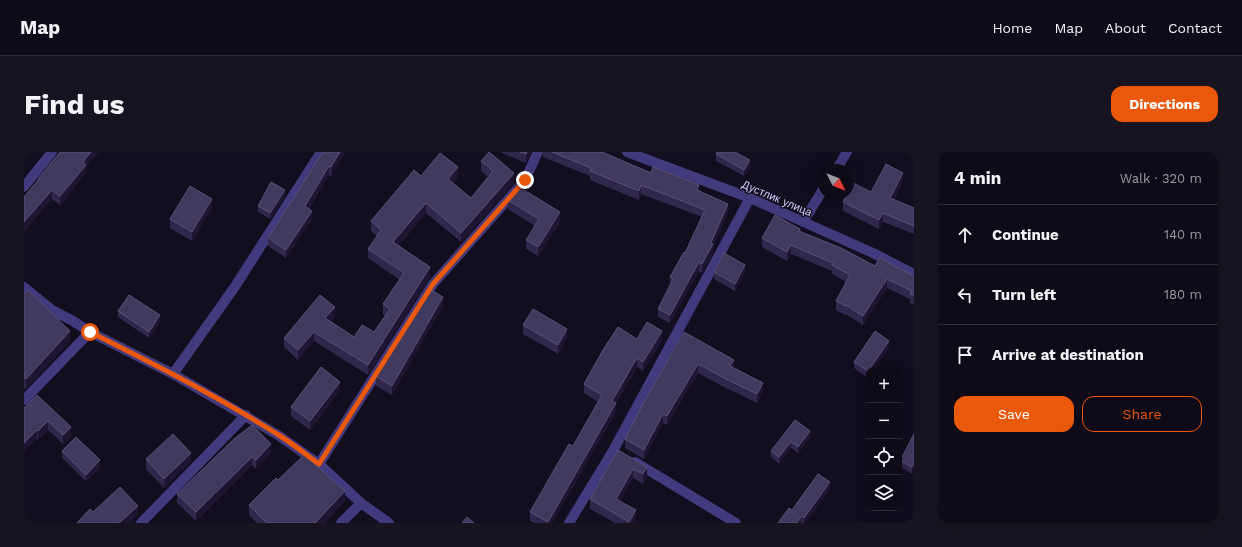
<!DOCTYPE html>
<meta charset="utf-8">
<style>
:root{--surface:#0e0a17;--page:#171320;--text:#f1f3f6;--muted:#9b9aa1;--line:#2e2b36;--accent:#ea580c}
body{margin:0;font-family:"Work Sans",sans-serif;background:var(--page);color:var(--text)}
.controls{position:absolute;right:12px;bottom:12px;display:grid;overflow:hidden;border-radius:8px;box-shadow:0 4px 16px #0002}
.controls button{width:36px;height:36px;display:grid;place-items:center;padding:0;border:0;border-bottom:1px solid var(--line);background:var(--surface);color:var(--text);font:20px sans-serif}
.compass{position:absolute;left:794px;top:12px;width:36px;height:36px;border-radius:50%;background:var(--surface);box-shadow:0 4px 16px #0002;rotate:132deg}
.stop{position:absolute;width:12px;height:12px;margin:-9px;border:3px solid #ea580c;border-radius:50%;background:#fff}
.stop.end{background:#ea580c;border-color:#fff;box-shadow:0 1px 4px #0008}
.list{margin:0;padding:0;list-style:none}
h2{display:flex;justify-content:space-between;align-items:center;height:52px;margin:0;padding:0 16px;font-size:17px}
h2 small{font-size:13px;font-weight:400;color:var(--muted)}
.list li{display:grid;grid-template-columns:26px 1fr auto;gap:12px;align-items:center;box-sizing:border-box;height:60px;padding:0 16px;border-top:1px solid var(--line)}
.list b{display:block;font-size:15px;white-space:nowrap}
.list em{font-size:13px;font-style:normal;color:var(--muted)}
.actions{display:flex;gap:8px;padding:12px 16px}
.actions a{flex:1;padding:9px 0;border:1px solid var(--accent);border-radius:12px;text-align:center;font-size:14px;color:var(--accent)}
.actions .main{background:var(--accent);color:#fff}
.icon{flex:none;width:22px;height:22px;fill:none;stroke:currentColor;stroke-width:2;stroke-linecap:round;stroke-linejoin:round}
.map{position:relative;flex:none;width:890px;height:371px;overflow:hidden;border-radius:12px}
header{display:flex;align-items:center;gap:24px;box-sizing:border-box;height:56px;padding:0 20px;background:var(--surface);border-bottom:1px solid var(--line)}
header strong{font-size:19px}
nav{display:flex;gap:22px;margin-inline-start:auto;font-size:14px}
.intro{display:flex;align-items:center;justify-content:space-between;box-sizing:border-box;height:96px;padding:0 24px}
h1{margin:0;font-size:28px}
.button{padding:10px 18px;border-radius:12px;background:var(--accent);color:#fff;font-size:14px;font-weight:700}
main{display:flex;gap:24px;padding:0 24px}
aside{flex:1;background:var(--surface);border-radius:12px;box-shadow:0 4px 16px #0002}
.map>svg:first-child{display:block}
.lines{fill:none;stroke-linecap:round;stroke-linejoin:round}
.minor{stroke:#413a7c;stroke-width:10}
.wall{fill:#30274c}
.shaded-wall{fill:#1d1532}
.building{fill:#42395f;stroke:#595078}
.route{stroke:#ea580c;stroke-width:5}
.labels{text-anchor:middle;stroke-width:3;stroke-linejoin:round;paint-order:stroke}
.street-label{font-size:11px;fill:#d6cefd;stroke:#120d1f}
</style>
<header>
<strong>Map</strong>
<nav><a>Home</a><a>Map</a><a>About</a><a>Contact</a></nav>
</header>
<div class="intro"><h1>Find us</h1><a class="button">Directions</a></div>
<main>
<div class="map">
<svg width="890" height="371" viewBox="0 0 890 371">
<rect width="100%" height="100%" fill="#120d1f"/>
<g class="lines">
<!-- minor -->
<path class="minor" d="M603 0 726 46 849 101 890 122
M812 18 823 0
M0 35 28 0
M779 70 800 36
M0 135 28 158 49 169 66 180 149 222 254 283 295 312 337 351 365 371
M149 222 210 136 297 0
M0 248 66 180
M611 310 712 371
M295 312 409 132 501 28 514 0
M117 371 222 263
M317 371 337 351
M545 371 590 297 726 46"/>
</g>
<!-- wall -->
<path class="wall" d="M299 0H321L307 24 305 23 285 57 288 67 262 106 244 94V86Z
M476 0H507L502 11Z
M519 0H573L675 38 704 60 689 95V101L678 121 675 119 646 171 634 165V157L646 133V125L661 101 678 65 617 42 615 48 566 28V24L519 5Z
M692 2 726 15 720 24 692 9Z
M457 9 490 31 437 90 402 61 375 93 406 125 344 223 290 189 274 208 260 195V186L311 165 307 170 330 185 350 180 361 164 359 162V152L376 128 344 106V97L353 84 347 79V69L397 24 434 25 429 31 447 46 464 25 457 19Z
M62 15V21L36 53 28 47 0 79V45L14 29V27Z
M879 29 870 48 890 56V82L859 70 855 77 819 59V50Z
M261 44 246 67 234 60V54Z
M484 48 536 70 514 104 502 97V88L511 74 484 57Z
M188 56 168 89 146 76V67Z
M776 79 851 114 868 113 890 124V153L886 151V147L863 136 839 173 822 162 821 163 812 158V149L822 130 808 122V119L767 102 763 109 738 95V86Z
M690 120H721L711 139 690 127Z
M0 142 46 189 2 237 0 236Z
M419 154 368 243 352 234V224Z
M94 159 136 170 125 186 94 165Z
M499 173 543 186 534 202 499 182Z
M660 180 710 216 739 240 733 251 700 235 674 221 643 273 639 271 620 307 601 296V287Z
M613 187 638 189 619 219 613 215 592 252V260L528 371H510L506 369V360L549 294 574 250 560 241V232Z
M865 195 849 218H845V225L844 226 830 216V210Z
M316 239 286 278 267 264V255Z
M13 243 47 284 39 292 24 278 14 288 13 286 0 300Z
M771 268 786 286 774 301 767 296 755 312 747 305V299Z
M890 282V318L888 322 876 315V309Z
M210 287 247 301 232 317 228 313 172 369 153 351V342Z
M594 298 623 324 619 332 609 326 596 349 612 368 610 371H591L566 357V347Z
M38 299 76 315 62 329 38 306Z
M122 307 167 310 140 336 122 317Z
M254 328 321 349 300 371H233L225 363V353Z
M806 337 781 371H754L768 358Z"/>
<!-- shaded-wall -->
<path class="shaded-wall" d="M67 0H75L62 15V21L36 53V44L59 10Z
M316 0H321L307 24V15Z
M503 0H507L502 11V2Z
M726 8V15L720 24V18Z
M305 14V23L281 63V54Z
M434 15V25L424 37V27Z
M490 21V31L437 90V81Z
M879 21V29L866 55V46Z
M617 33V42L615 48V39Z
M28 38V47L0 79V70Z
M261 38V44L246 67V61Z
M188 47V56L168 89V80Z
M402 51V61L369 100V90Z
M704 52V60L689 95V101L678 121V112L687 91Z
M288 59V67L262 106V98Z
M536 60V70L514 104V95Z
M859 61V70L855 77V68Z
M767 93V102L763 109V100Z
M675 110V119L646 171V163Z
M721 113V120L711 139V132Z
M406 115V125L344 223V213Z
M863 127V136L839 173V164Z
M419 145V154L368 243V234Z
M311 155V165L301 176V166Z
M136 163V170L125 186V180Z
M543 177V186L534 202V193Z
M46 179V189L2 237V227Z
M638 179V189L619 219V210Z
M290 180V189L274 208V198Z
M865 189V195L849 218H845Z
M613 206V215L592 252V260L528 371H524V370L588 249Z
M710 208V217L706 214Z
M674 212V221L643 273V264Z
M316 230V239L286 278V269Z
M739 231V240L733 251V242Z
M639 262V271L620 307V298Z
M24 269V278L14 288V279Z
M47 275V284L39 292V283Z
M13 278V286L0 300V291Z
M786 279V286L774 301V295Z
M767 290V296L755 312V305Z
M247 292V301L232 317V308Z
M167 301V310L140 336V327Z
M228 305V313L172 369V360Z
M76 308V315L62 329V323Z
M890 312V318L888 322V315Z
M623 315V324L619 332V322Z
M609 317V326L592 356V347Z
M806 330V337L781 371H780V366Z
M321 339V349L300 371H292V370Z
M114 354V363L105 371H95Z
M612 358V368L610 371H605V370Z
M778 364 777 371H773Z"/>
<!-- building -->
<path class="building" d="M36 0H67L59 10 62 13 36 44 28 38 0 70V45L15 27H14Z
M299 0H316L307 15 305 14 281 54 288 59 262 98 244 86Z
M465 0 490 21 437 81 402 51 369 90 406 115 344 213 290 180 274 198 260 186 296 143 311 155 301 166 330 185 338 173 350 180 366 157 359 152 380 121 344 97 357 78 347 69 390 18 397 24 416 1 434 15 424 27 447 46 469 19 457 9Z
M496 0H503L502 2Z
M528 0H578L627 21 629 15 675 33 673 38 704 52 687 91 689 92 678 112 675 110 646 163 634 157 649 127 646 125 660 100 661 101 681 58 617 33 615 39 566 19 567 16Z
M693 0H711L726 8 720 18 692 2Z
M862 12 879 21 866 46 890 56V74L859 61 855 68 819 50 823 42H824V40L829 31 847 40Z
M247 30 261 38 246 61 234 54Z
M166 34 188 47 168 80 146 67Z
M495 35 536 60 514 95 502 88 515 67 484 48Z
M751 63 776 77 775 79 817 96 851 114 856 105 868 113 890 124V144L886 142 888 139 863 127 839 164 822 153 821 154 812 149 826 123 808 113 809 111 767 93 763 100 738 86Z
M700 101 721 113 711 132 690 120Z
M4 138 46 179 2 227 0 225V142Z
M407 138 419 145 368 234 352 224Z
M105 143 136 163 125 180 94 159Z
M509 157 543 177 534 193 499 173Z
M623 170 638 179 619 210 613 206 588 249 592 251 524 370 506 360 545 292 549 294 578 243 560 232 579 198 594 175 613 187Z
M851 179 865 189 844 219 830 210Z
M660 180 710 208 706 214 739 231 733 242 700 226 674 212 643 264 639 262 620 298 601 287 620 250Z
M297 215 316 230 286 269 267 255Z
M13 243 47 275 39 283 24 269 14 279 13 278 0 291V256Z
M771 268 786 279 774 295 767 290 755 305 747 299Z
M228 273 247 292 232 308 228 305 172 360 153 342 210 287Z
M149 282 167 301 140 327 122 307Z
M890 282V312L888 315 876 309Z
M52 285 76 308 62 323 38 299Z
M594 298 623 315 619 322 609 317 592 347 612 358 605 370 566 347Z
M280 303 321 339 292 370V371H243L225 353 252 326 254 328Z
M794 322 806 330 780 366 778 364 773 371H754L765 356 768 358Z
M96 335 114 354 95 371H53L66 357 69 360Z
M443 365 450 371H438Z"/>
<g class="lines">
<!-- route -->
<path class="route" d="M66 180C130 212 193 244 253 282 268 291 281 302 295 312L409 132 501 28"/>
</g>
<g class="labels">
<!-- street labels -->
<g class="street-label">
<text transform="translate(753 46) rotate(23)" y="4">Дустлик улица</text>
</g>
</g>
</svg>
<div class="controls">
<button>+</button>
<button>−</button>
<button><svg class="icon" aria-label="locate" viewBox="0 0 24 24"><circle cx="12" cy="12" r="6"/><path d="M12 2v4M12 18v4M2 12h4M18 12h4"/></svg></button>
<button><svg class="icon" aria-label="layers" viewBox="0 0 24 24"><path d="M12 4l9 5-9 5-9-5zM3 14l9 5 9-5"/></svg></button>
</div>
<svg class="compass" viewBox="-18 -18 36 36"><path d="M0-13l5 13h-10z" fill="#e53935"/><path d="M0 13l5-13h-10z" fill="#9b9aa1"/></svg>
<div class="stop" style="left:66px;top:180px"></div>
<div class="stop end" style="left:501px;top:28px"></div>
</div>
<aside>
<h2>4 min<small>Walk · 320 m</small></h2>
<ul class="list">
<li><svg class="icon" aria-label="ahead" viewBox="0 0 24 24"><path d="M12 20V5M6 11l6-6 6 6"/></svg><div><b>Continue</b></div><em>140 m</em></li>
<li><svg class="icon" aria-label="left" viewBox="0 0 24 24"><path d="M17 20v-9H6M10 6l-5 5 5 5"/></svg><div><b>Turn left</b></div><em>180 m</em></li>
<li><svg class="icon" aria-label="arrive" viewBox="0 0 24 24"><path d="M6 21V4h12l-3 4 3 4H6"/></svg><div><b>Arrive at destination</b></div></li>
</ul>
<div class="actions"><a class="main">Save</a><a>Share</a></div>
</aside>
</main>
